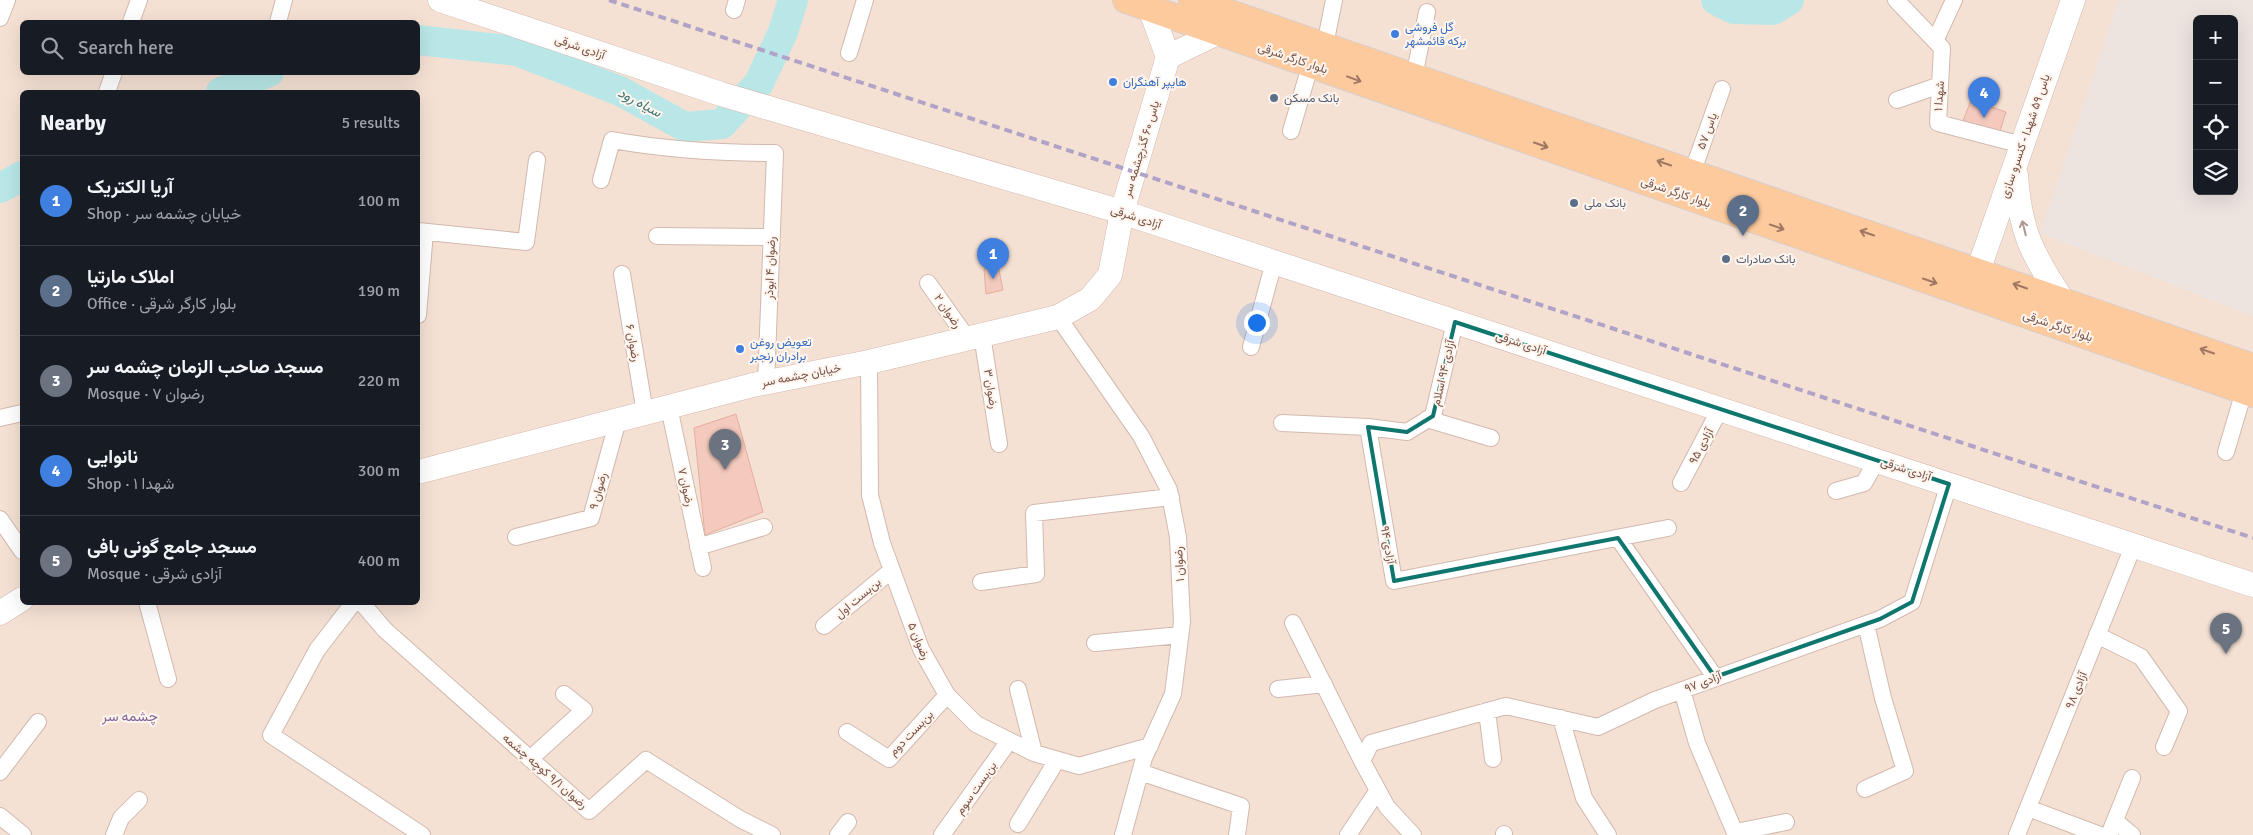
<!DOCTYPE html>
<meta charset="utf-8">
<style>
:root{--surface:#171b24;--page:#242831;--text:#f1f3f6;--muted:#9ea1a6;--line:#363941;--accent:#7c3aed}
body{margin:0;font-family:Signika,Vazirmatn,sans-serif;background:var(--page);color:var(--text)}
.controls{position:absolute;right:15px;top:15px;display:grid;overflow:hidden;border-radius:8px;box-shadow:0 5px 20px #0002}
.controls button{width:45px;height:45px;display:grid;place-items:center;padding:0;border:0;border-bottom:1px solid var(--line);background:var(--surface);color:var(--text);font:25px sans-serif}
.you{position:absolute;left:1256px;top:322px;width:18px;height:18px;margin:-12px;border:4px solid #fff;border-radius:50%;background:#1a73e8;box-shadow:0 0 0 8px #1a73e833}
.badge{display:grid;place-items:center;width:32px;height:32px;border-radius:50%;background:var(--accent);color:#fff;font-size:16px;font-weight:700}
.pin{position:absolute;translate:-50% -41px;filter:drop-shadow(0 1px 2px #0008)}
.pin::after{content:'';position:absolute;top:26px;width:18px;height:15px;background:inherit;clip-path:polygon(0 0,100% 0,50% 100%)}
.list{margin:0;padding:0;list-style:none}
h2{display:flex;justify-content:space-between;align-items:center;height:65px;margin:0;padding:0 20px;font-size:21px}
h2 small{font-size:16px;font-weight:400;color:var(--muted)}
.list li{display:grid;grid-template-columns:32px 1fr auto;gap:15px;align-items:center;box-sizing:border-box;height:90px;padding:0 20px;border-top:1px solid var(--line)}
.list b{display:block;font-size:19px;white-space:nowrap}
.list p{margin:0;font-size:16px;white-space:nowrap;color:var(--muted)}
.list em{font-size:16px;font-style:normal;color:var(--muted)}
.icon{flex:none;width:28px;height:28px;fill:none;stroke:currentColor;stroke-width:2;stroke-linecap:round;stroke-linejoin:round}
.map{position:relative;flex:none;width:2253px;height:835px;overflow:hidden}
.search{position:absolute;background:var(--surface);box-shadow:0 5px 20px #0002;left:20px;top:20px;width:400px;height:55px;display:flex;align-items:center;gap:12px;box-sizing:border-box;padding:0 18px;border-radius:8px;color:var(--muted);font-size:19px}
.panel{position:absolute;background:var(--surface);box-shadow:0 5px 20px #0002;left:20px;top:90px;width:400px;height:515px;border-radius:8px}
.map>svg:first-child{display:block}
.residential{fill:#f5e1d4;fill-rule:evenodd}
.industrial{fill:#ede4e0;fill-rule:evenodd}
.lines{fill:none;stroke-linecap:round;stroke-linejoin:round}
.river{stroke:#b9e7e7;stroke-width:30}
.building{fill:#f3cabd;stroke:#e6ad9d}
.street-casing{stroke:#d1b9ae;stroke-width:18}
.secondary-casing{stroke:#d4b7ac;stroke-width:25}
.primary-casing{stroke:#d9cfcc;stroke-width:28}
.street{stroke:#fff;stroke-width:16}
.secondary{stroke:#fff;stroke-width:24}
.primary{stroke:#fdca9d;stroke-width:26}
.rail{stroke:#b1a3c7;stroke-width:4;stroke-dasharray:8 5;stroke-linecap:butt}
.oneway{stroke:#9f7763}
.oneway2{stroke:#ad9892}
.marked{fill:none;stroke:#0f766e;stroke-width:4;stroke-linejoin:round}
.shop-dot{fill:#3f7fe0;stroke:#fff5ed;stroke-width:2}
.service-dot{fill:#5c6f8a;stroke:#fff5ed;stroke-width:2}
.labels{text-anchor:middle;stroke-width:4;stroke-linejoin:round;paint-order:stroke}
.shop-label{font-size:12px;fill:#366cbe;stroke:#fff5ed;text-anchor:start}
.street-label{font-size:12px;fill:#77534a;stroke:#fff5ed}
.service-label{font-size:12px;fill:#4e5e75;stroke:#fff5ed;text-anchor:start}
.water-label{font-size:14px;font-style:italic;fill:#3a7476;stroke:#fff5ed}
.neighbourhood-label{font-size:14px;fill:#80659b;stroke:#fff5ed}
</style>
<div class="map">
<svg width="2253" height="835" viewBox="0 0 2253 835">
<rect width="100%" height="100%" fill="#fdf0e6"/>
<!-- residential -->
<path class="residential" d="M0 0H2253V835H0ZM2197 19H2234V191H2197ZM22 22H418V72H22ZM22 92H418V602H22Z"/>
<!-- industrial -->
<path class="industrial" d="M2119 0H2253V316L2040 233ZM2197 19H2234V191H2197Z"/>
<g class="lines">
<!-- river -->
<path class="river" d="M1716 0 1734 9 1773 10 1789 0
M418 40 517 51 620 91 685 127 722 124 759 83 783 32 793 0
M221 92 269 72
M0 188 22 176"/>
</g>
<!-- building -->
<path class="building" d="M1971 100 2006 112 1999 134 1962 124Z
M998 265 1003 290 986 294 984 269Z
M736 414 763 512 705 535 694 428Z"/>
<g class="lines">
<!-- street casing -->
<g class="street-casing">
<path id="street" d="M1896 0 1942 48 1938 123 2022 145
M734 10 737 0
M0 18 7 0
M131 22 139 0
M278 22 284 0
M1935 41 1954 0
M1325 45 1334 0
M849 53 865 0
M1414 77 1427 12
M107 92 114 72
M1897 100 1940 85
M1291 131 1311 63
M1692 173 1722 89
M601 180 612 140C667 150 718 153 775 153L766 383
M418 231 526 242 537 160
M657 236 772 237
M622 274 645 413
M928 283 967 338
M418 315 425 232
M1058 317 1141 436 1169 490 1178 537 1182 622 1173 694 1144 758 1123 835
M982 335 999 444
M1251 347 1274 262
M869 362 870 495 882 543 921 649 947 695 976 724 1034 753 1079 766 1150 746
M669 407 703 568
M0 418 22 413
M1427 419 1491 438
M1282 423 1368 427 1407 432 1433 416 1455 322
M1368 427 1394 581 1668 528
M2226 452 2244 391
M1681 483 1720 409
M1836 491 1864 483 1877 460
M0 519 22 551
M516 537 591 518 618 420
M1618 538 1715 677
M698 547 764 527
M981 582 1036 574 1034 513 1171 497
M147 602 168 679
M354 602 317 650 271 735 422 835
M361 602 385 630 589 811 646 760 740 819 772 835
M1293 623 1362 761
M824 626 892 570
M2097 635 2141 657 2179 711 2164 747
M1095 643 1180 635
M1018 689 1034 753
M1278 689 1324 684
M1682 690 1697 743 1736 835
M1487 711 1493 759
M1561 718 1584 798 1608 835
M847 732 889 759 947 695
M530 759 584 710 564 694
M0 772 38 722
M1140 772 1241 806 1237 835
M1865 789 1905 771 1883 698 1866 624
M2028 808 2100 835
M0 816 23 835
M2115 821 2132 835
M1018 824 1057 760
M1736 832 1786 822
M1504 834V835
M114 835 121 818 139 800
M838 835 848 822
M942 835 1009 741
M1348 835 1378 790
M1413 835 1387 807 1362 761 1371 743 1506 706 1598 727 1655 700 1880 619 1912 602 1949 484
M2017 835 2134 544
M2109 835 2132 778"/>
</g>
<!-- secondary casing -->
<g class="secondary-casing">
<path id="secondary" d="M440 0 721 94 1122 212 2253 585
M1168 57 1219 32
M2016 175C2020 232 2032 254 2063 301
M1978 271 2073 0
M418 472 753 385 869 362 1058 317 1090 299 1110 275 1122 212 1168 57 1150 8
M0 613 22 599"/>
</g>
<!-- primary casing -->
<g class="primary-casing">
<path id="primary" d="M1126 0 2253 394
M1192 0 2253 367"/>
</g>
<!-- street -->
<use href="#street" class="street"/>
<!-- secondary -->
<use href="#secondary" class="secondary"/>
<!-- primary -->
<use href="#primary" class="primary"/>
<!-- rail -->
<path class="rail" d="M609 0 2253 538"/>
</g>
<!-- one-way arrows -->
<defs><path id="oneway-shaft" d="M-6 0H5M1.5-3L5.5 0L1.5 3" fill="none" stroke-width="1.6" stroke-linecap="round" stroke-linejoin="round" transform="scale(1.25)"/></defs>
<g class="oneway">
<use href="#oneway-shaft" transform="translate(1354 79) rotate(20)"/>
<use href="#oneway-shaft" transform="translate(1541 145) rotate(19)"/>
<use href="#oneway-shaft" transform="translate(1664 163) rotate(-161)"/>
<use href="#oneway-shaft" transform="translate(1777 227) rotate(19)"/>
<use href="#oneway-shaft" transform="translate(1867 233) rotate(-161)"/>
<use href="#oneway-shaft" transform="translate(1930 281) rotate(19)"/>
<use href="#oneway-shaft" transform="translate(2020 286) rotate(-161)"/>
<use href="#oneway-shaft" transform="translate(2207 351) rotate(-161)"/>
</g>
<use class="oneway2" href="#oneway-shaft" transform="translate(2024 228) rotate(-104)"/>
<!-- marked area -->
<path class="marked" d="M1455 322 1949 484 1912 602 1880 619 1715 677 1618 538 1394 581 1368 427 1407 432 1433 416Z"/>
<!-- markers -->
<g class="shop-dot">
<circle cx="1395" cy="34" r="5"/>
<circle cx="1113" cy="82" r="5"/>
<circle cx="740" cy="349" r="5"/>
</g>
<g class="service-dot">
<circle cx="1274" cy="98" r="5"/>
<circle cx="1574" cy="203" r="5"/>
<circle cx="1726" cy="259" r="5"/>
</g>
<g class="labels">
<!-- shop labels -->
<g class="shop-label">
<text x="1405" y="31">گل فروشی<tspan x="1405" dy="14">برکه قائمشهر</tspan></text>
<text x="1123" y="86">هایپر آهنگران</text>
<text x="750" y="346">تعویض روغن<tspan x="750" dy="14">برادران رنجبر</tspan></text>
</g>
<!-- street labels -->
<g class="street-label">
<text transform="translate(580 47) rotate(19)" y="4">آزادی شرقی</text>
<text transform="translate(1293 58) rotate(19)" y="4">بلوار کارگر شرقی</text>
<text transform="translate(1939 96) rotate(-86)" y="4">شهدا ۱</text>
<text transform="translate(1707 131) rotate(-70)" y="4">یاس ۵۷</text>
<text transform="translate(2025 136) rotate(-71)" y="4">یاس ۵۹ شهدا - کنسرو سازی</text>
<text transform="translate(1141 149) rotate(-73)" y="4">یاس ۶۰ گذرچشمه سر</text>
<text transform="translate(1676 192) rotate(19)" y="4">بلوار کارگر شرقی</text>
<text transform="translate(1136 217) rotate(18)" y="4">آزادی شرقی</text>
<text transform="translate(770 268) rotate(-88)" y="4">رضوان ۴ ابوذر</text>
<text transform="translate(948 311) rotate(55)" y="4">رضوان ۲</text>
<text transform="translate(2058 326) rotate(19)" y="4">بلوار کارگر شرقی</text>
<text transform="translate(633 343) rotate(80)" y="4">رضوان ۶</text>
<text transform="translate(1521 343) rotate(18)" y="4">آزادی شرقی</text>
<text transform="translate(1443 373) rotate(-77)" y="4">آزادی ۹۴ اسلام</text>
<text transform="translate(801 375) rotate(-11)" y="4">خیابان چشمه سر</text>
<text transform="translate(991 389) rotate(81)" y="4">رضوان ۳</text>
<text transform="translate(1701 446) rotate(-62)" y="4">آزادی ۹۵</text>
<text transform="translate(1906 469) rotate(18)" y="4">آزادی شرقی</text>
<text transform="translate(686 487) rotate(78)" y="4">رضوان ۷</text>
<text transform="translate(598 491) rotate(-75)" y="4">رضوان ۹</text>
<text transform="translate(1388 545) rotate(80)" y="4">آزادی ۹۴</text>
<text transform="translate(1179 564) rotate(-93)" y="4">رضوان ۱</text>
<text transform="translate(858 598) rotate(-40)" y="4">بن‌بست اول</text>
<text transform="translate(919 641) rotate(67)" y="4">رضوان ۵</text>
<text transform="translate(1703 682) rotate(-21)" y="4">آزادی ۹۷</text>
<text transform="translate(2076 690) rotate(-68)" y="4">آزادی ۹۸</text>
<text transform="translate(911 733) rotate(-46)" y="4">بن‌بست دوم</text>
<text transform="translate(545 771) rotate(41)" y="4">رضوان ۹/۱ کوچه چشمه</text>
<text transform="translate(976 788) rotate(-55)" y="4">بن‌بست سوم</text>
</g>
<!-- service labels -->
<g class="service-label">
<text x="1284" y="102">بانک مسکن</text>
<text x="1584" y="207">بانک ملی</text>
<text x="1736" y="263">بانک صادرات</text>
</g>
<!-- water labels -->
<g class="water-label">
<text transform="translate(640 102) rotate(28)" y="5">سیاه رود</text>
</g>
<!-- neighbourhood labels -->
<g class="neighbourhood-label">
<text x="130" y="721">چشمه سر</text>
</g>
</g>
</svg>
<div class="controls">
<button>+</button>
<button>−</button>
<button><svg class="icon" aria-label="locate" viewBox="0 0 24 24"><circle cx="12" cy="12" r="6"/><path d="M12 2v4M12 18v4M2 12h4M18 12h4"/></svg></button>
<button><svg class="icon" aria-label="layers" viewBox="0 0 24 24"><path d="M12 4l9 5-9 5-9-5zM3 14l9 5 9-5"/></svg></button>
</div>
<div class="you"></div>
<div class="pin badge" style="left:993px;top:279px;background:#3f7fe0">1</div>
<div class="pin badge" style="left:1743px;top:236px;background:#5c6f8a">2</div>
<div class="pin badge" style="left:725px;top:470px;background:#6b7280">3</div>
<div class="pin badge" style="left:1984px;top:118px;background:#3f7fe0">4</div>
<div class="pin badge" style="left:2226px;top:654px;background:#6b7280">5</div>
<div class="search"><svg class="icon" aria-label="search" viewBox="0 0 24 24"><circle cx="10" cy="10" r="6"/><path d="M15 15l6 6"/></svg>Search here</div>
<section class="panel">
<h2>Nearby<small>5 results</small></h2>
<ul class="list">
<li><span class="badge" style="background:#3f7fe0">1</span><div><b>آریا الکتریک</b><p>Shop · خیابان چشمه سر</p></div><em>100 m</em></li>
<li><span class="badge" style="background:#5c6f8a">2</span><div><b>املاک مارتیا</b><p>Office · بلوار کارگر شرقی</p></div><em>190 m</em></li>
<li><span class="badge" style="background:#6b7280">3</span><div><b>مسجد صاحب الزمان چشمه سر</b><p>Mosque · رضوان ۷</p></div><em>220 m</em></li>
<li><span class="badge" style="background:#3f7fe0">4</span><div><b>نانوایی</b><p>Shop · شهدا ۱</p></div><em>300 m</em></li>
<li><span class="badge" style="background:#6b7280">5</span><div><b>مسجد جامع گونی بافی</b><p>Mosque · آزادی شرقی</p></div><em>400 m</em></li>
</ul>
</section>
</div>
